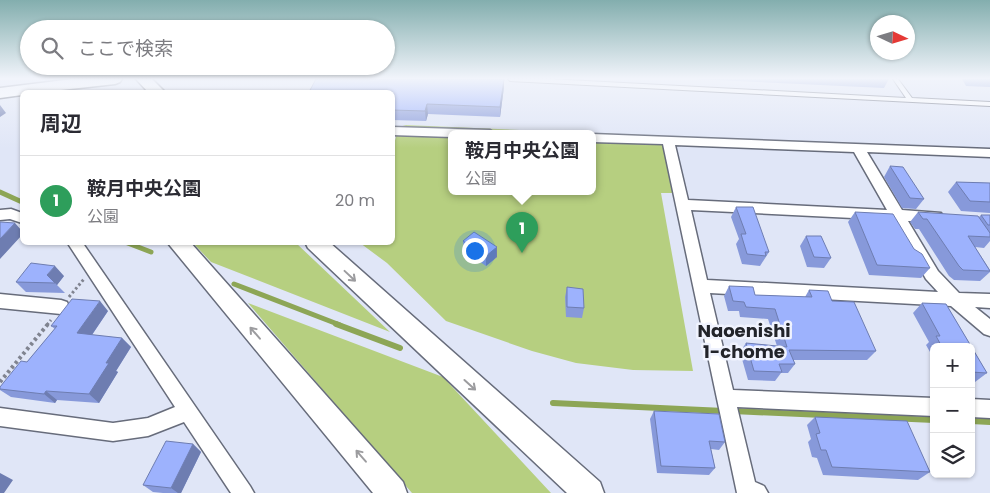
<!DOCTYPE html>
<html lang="ja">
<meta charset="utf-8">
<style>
:root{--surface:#fff;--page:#f7f7f7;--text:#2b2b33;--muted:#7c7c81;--line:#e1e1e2;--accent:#576c1b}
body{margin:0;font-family:Poppins,"Noto Sans JP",sans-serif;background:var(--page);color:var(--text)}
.controls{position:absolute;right:15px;bottom:15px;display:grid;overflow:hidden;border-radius:8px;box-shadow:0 1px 4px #0004}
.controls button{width:45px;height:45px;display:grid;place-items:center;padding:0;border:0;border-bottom:1px solid var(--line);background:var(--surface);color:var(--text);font:25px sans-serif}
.compass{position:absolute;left:870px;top:15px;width:45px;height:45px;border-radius:50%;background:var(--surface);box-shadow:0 1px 4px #0004;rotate:94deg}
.you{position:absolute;left:474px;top:250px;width:18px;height:18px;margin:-12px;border:4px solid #fff;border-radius:50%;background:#1a73e8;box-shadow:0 0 0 8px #1a73e833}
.badge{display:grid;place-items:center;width:32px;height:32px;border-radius:50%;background:var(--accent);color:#fff;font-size:16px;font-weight:700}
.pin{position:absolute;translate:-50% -41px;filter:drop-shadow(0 1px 2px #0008)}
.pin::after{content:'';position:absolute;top:26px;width:18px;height:15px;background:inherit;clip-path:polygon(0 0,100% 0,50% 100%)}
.popup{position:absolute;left:448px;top:130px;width:148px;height:65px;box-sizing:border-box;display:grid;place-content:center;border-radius:8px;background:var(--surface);filter:drop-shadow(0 1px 4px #0005);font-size:16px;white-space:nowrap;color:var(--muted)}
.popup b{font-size:19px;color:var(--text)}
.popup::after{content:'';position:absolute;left:50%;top:100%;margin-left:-10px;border:10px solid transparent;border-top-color:var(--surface)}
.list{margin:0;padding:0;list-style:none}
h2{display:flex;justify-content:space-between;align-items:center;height:65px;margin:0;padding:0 20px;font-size:21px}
h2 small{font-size:16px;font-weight:400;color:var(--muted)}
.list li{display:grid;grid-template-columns:32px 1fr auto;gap:15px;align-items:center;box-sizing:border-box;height:90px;padding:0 20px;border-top:1px solid var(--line)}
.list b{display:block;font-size:19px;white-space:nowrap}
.list p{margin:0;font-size:16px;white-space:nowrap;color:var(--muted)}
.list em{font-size:16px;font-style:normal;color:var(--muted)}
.icon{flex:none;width:28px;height:28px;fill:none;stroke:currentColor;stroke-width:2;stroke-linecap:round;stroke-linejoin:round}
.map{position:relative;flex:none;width:990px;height:493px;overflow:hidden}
.search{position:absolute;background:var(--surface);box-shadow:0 1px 4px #0004;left:20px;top:20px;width:375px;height:55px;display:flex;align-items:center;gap:12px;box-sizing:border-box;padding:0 18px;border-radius:28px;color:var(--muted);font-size:19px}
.panel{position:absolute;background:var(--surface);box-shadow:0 1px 4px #0004;left:20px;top:90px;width:375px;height:155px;border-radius:8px}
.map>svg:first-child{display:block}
.green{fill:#b6cf80;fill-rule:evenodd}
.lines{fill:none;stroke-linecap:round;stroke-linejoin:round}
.stream-far1{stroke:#8da656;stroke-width:5}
.stream{stroke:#8da656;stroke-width:6}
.lane-casing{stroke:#676c7b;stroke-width:2}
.street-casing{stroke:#676c7b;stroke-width:3}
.secondary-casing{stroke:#676c7b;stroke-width:3}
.path-far1{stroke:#808490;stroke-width:3;stroke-dasharray:2.5 2.5;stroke-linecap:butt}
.path{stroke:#808490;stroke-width:4;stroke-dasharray:3 3;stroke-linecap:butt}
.lane{fill:#fff;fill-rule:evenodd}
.street{fill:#fff;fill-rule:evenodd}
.secondary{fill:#fff;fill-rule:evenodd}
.wall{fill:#8799da}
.shaded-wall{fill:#6e7db1}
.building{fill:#9db2fd;stroke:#6e7db1}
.oneway{stroke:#9c9c9f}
.labels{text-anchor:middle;stroke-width:5;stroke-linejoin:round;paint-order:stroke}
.neighbourhood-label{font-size:18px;font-weight:bold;fill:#22242a;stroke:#f0f3fe}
</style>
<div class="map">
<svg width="990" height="493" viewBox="0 0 990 493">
<rect width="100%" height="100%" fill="#e0e6f7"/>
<!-- green -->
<path class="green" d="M406 125 661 136 674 193H661L693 371 633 370 576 363 532 351 446 321 387 263 360 243 392 242 393 147 399 127ZM452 134H592V192H452Z
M193 243H296L390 332 211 262Z
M248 303 443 377 551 493H412Z"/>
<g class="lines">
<!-- stream-far1 -->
<path class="stream-far1" d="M0 192 22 202
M125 242 151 252
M234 284 340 325"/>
<!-- stream -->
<path class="stream" d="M336 324 400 348
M553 403 724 411
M733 411 934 420
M971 421 990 422"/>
<!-- lane casing -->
<g class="lane-casing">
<path id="lane" d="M508 79H549L906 98 893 79H898L912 98 990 102V106L510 81Z"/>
</g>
<!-- street casing -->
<g class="street-casing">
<path id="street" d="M392 127 490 130 496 134H452V137L392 135Z
M592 134 990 149V157L867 152 902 210 941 213 943 217 941 221H908L938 271 959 293 990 294V308L975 307 990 319V336L984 334 951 306 710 293 733 390 934 398V416L737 407 755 482 764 486 768 493H737L663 144 592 142ZM675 145 854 152 887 210 688 200ZM691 210 893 220 926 279 938 292 707 280Z
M11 209 22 213V223L10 219 0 220V210Z
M67 242H82L250 486 254 493H231L184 422 148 436 113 441 0 426V408L113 423 148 418 175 407Z
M0 294 61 300 67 302 69 307 67 312 61 314 0 308Z
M971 399 990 400V418L971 417Z"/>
</g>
<!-- secondary casing -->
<g class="secondary-casing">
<path id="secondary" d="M73 79H122L120 82 115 84 43 92H22V95L0 98V88Z
M136 79H152L165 92H148Z
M167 242H190L403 482 407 493H373Z
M305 242H329L600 482 604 493H567L308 248Z"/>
</g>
<!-- path-far1 -->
<path class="path-far1" d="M69 297 84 279
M47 325 51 320"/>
<!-- path -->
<path class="path" d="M0 382 48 324"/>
<!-- lane -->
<use href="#lane" class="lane"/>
<!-- street -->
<use href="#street" class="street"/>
<!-- secondary -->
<use href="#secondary" class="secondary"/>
</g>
<!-- wall -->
<path class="wall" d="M504 79V87L500 117 428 114 426 121 392 120V92Z
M694 79H889L884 88Z
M962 79H990V87L966 86Z
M890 166 924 199 916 209 902 208 884 177Z
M956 182 990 183V213L961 211 948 192Z
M736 207 769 252 760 266 742 264 736 244 739 239 731 217Z
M855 212 914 249 930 268 921 278 869 275 848 222Z
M918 212 979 217 981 215H990V241L984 248 975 247 990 270V272L980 281 954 280 949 276 919 229H915L910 222Z
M806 236 831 258 824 268 807 267 800 246Z
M463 241 497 247V257L486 266 464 251Z
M64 276 57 285 65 293 26 292 16 282Z
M729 286 755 295 805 297 809 290 832 301 876 351 867 360H793L795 364 788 373H781L775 381 748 380 740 352 746 343 777 346 768 319 740 317 739 311H728L724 296Z
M567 287 584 308 582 318 566 317 565 297Z
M922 303 946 304 987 373 975 382 971 381V347H934V359L926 345 929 342 913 313Z
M108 311 92 335 122 338 131 347 116 371 118 372 99 403 57 400 55 403 11 397 0 390V387L27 362 55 329 51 326Z
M654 411 725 442 719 450 711 449 715 468 709 475 657 473 650 419Z
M815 417 930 472 918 480 823 475 817 458 812 457 808 442 811 439 807 425Z
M193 444 201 452 181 493H163L153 492 143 485Z"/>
<!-- shaded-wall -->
<path class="shaded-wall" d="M504 79V87L500 117V107Z
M427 104 428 114 426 121 425 111Z
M0 105 6 113 0 117Z
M15 223 22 231V235L0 259V239Z
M497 247V257L486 266V256Z
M55 266 64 276 57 285 47 275Z
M100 301 108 311 87 342 77 333Z
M122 338 131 347 116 371 118 372 99 403 89 394 106 363Z
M46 391 57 400 55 403 44 394Z
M193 444 201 452 181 493H178L171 488Z
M0 473 13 480 4 493H0Z"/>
<!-- building -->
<path class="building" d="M316 79H504L500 107 427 104 425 111 392 110V92H309Z
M890 166 903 167 924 199 910 198Z
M956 182 990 183V202L970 201Z
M736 207H753L769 252H765L766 256 747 254 741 234H746Z
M855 212 893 214 914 249 922 254 930 268 877 265Z
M918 212 978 216 990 233V237L968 236 990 271 963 270 959 266 927 219H923Z
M981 215H990V225H988Z
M0 222 15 223 0 239Z
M474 232 497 247 486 256 463 241Z
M806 236H821L831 258 814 257Z
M31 263 55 266 47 275 55 283 16 282Z
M729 286 753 287 755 295 812 297 809 290 828 291 832 301 854 302 876 351 789 350 795 364H779L782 372 754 371 746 343 787 347 775 309 746 307 744 302 733 301Z
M567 287 583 289 584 308 567 307Z
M72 299 100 301 77 333 122 338 106 363H109L89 394 46 391 44 394 0 389V387L21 361 27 362 57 326H51Z
M922 303 946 304 987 373 971 372V347H942L936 336H940Z
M654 411 719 414 725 442 709 441 715 468 661 466Z
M815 417 907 421 930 472 832 467 826 450H821L816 434 820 433Z
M166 441 193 444 171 488 143 485Z"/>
<!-- one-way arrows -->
<defs><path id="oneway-shaft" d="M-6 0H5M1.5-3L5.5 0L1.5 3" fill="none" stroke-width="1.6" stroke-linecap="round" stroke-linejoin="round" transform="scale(1.25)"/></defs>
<g class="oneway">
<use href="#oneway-shaft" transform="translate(350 276) rotate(43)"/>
<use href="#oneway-shaft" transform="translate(255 333) rotate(-131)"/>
<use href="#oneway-shaft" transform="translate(470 385) rotate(42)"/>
<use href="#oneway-shaft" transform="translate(361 456) rotate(-131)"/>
</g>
<!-- sky -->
<linearGradient id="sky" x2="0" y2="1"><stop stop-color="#83aeae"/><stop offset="0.53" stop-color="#f1f4fb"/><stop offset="1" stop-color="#f1f4fb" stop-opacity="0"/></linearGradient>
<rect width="990" height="148" fill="url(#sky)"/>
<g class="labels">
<!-- neighbourhood labels -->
<g class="neighbourhood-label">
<text x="744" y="337">Naoenishi<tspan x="744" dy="21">1-chome</tspan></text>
</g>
</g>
</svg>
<div class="controls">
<button>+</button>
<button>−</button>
<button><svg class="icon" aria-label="layers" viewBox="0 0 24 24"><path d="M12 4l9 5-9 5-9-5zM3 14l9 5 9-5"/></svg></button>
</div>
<svg class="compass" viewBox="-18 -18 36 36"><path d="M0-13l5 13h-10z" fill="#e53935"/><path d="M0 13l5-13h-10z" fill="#7c7c81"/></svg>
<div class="you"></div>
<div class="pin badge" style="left:522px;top:253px;background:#2e9e5b">1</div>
<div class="popup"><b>鞍月中央公園</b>公園</div>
<div class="search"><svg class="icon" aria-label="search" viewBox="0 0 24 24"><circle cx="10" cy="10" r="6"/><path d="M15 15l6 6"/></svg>ここで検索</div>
<section class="panel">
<h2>周辺<small></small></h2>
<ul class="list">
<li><span class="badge" style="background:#2e9e5b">1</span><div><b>鞍月中央公園</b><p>公園</p></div><em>20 m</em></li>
</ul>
</section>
</div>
